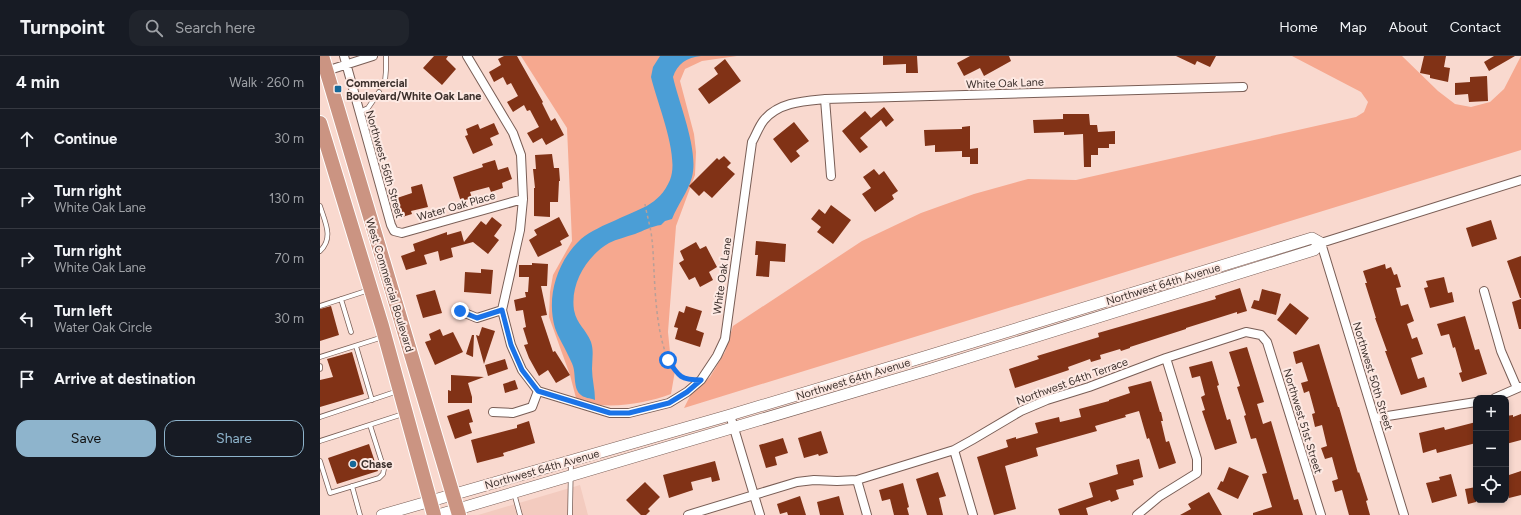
<!DOCTYPE html>
<meta charset="utf-8">
<style>
:root{--surface:#171b24;--page:#20242c;--text:#f1f3f6;--muted:#9ea1a6;--line:#363941;--accent:#8eb4cc}
body{margin:0;font-family:Figtree,sans-serif;background:var(--page);color:var(--text)}
.controls{position:absolute;right:12px;bottom:12px;display:grid;overflow:hidden;border-radius:8px;box-shadow:0 2px 6px #0003}
.controls button{width:36px;height:36px;display:grid;place-items:center;padding:0;border:0;border-bottom:1px solid var(--line);background:var(--surface);color:var(--text);font:20px sans-serif}
.stop{position:absolute;width:12px;height:12px;margin:-9px;border:3px solid #1a73e8;border-radius:50%;background:#fff}
.stop.end{background:#1a73e8;border-color:#fff;box-shadow:0 1px 4px #0008}
.list{margin:0;padding:0;list-style:none}
h2{display:flex;justify-content:space-between;align-items:center;height:52px;margin:0;padding:0 16px;font-size:17px}
h2 small{font-size:13px;font-weight:400;color:var(--muted)}
.list li{display:grid;grid-template-columns:26px 1fr auto;gap:12px;align-items:center;box-sizing:border-box;height:60px;padding:0 16px;border-top:1px solid var(--line)}
.list b{display:block;font-size:15px;white-space:nowrap}
.list p{margin:0;font-size:13px;white-space:nowrap;color:var(--muted)}
.list em{font-size:13px;font-style:normal;color:var(--muted)}
.actions{display:flex;gap:8px;padding:12px 16px}
.actions a{flex:1;padding:9px 0;border:1px solid var(--accent);border-radius:12px;text-align:center;font-size:14px;color:var(--accent)}
.actions .main{background:var(--accent);color:#111}
.icon{flex:none;width:22px;height:22px;fill:none;stroke:currentColor;stroke-width:2;stroke-linecap:round;stroke-linejoin:round}
.map{position:relative;flex:none;width:1201px;height:459px;overflow:hidden}
header{display:flex;align-items:center;gap:24px;box-sizing:border-box;height:56px;padding:0 20px;background:var(--surface);border-bottom:1px solid var(--line)}
header strong{font-size:19px}
nav{display:flex;gap:22px;margin-inline-start:auto;font-size:14px}
.search{width:280px;height:36px;background:var(--page);display:flex;align-items:center;gap:10px;box-sizing:border-box;padding:0 14px;border-radius:12px;color:var(--muted);font-size:15px}
main{display:flex}
aside{flex:1;background:var(--surface)}
.map>svg:first-child{display:block}
.built{fill:#f3cbbf}
.green{fill:#f6a88f}
.water{fill:#4b9ed6}
.building{fill:#813216}
.lines{fill:none;stroke-linecap:round;stroke-linejoin:round}
.service-casing{stroke:#795e56;stroke-width:5.5}
.minor-casing{stroke:#795e56;stroke-width:10}
.tertiary-casing{stroke:#795e56;stroke-width:12}
.trunk-casing{stroke:#fff;stroke-width:16}
.path{stroke:#b89f97;stroke-width:1.5;stroke-dasharray:3 3;stroke-linecap:butt}
.service{stroke:#fff;stroke-width:4}
.minor{stroke:#fff;stroke-width:8}
.tertiary{stroke:#fff;stroke-width:11}
.trunk{stroke:#cb9482;stroke-width:14}
.route{stroke:#1a73e8;stroke-width:5}
.poi-dot{fill:#156899;stroke:#fde9e3;stroke-width:1.5}
.labels{text-anchor:middle;stroke-width:4;stroke-linejoin:round;paint-order:stroke}
.poi-label{font-size:11px;font-weight:bold;fill:#3c302c;stroke:#fde9e3;text-anchor:start}
.street-label{font-size:11px;fill:#3c302c;stroke:#fde9e3}
</style>
<header>
<strong>Turnpoint</strong>
<div class="search"><svg class="icon" aria-label="search" viewBox="0 0 24 24"><circle cx="10" cy="10" r="6"/><path d="M15 15l6 6"/></svg>Search here</div>
<nav><a>Home</a><a>Map</a><a>About</a><a>Contact</a></nav>
</header>
<main>
<aside>
<h2>4 min<small>Walk · 260 m</small></h2>
<ul class="list">
<li><svg class="icon" aria-label="ahead" viewBox="0 0 24 24"><path d="M12 20V5M6 11l6-6 6 6"/></svg><div><b>Continue</b></div><em>30 m</em></li>
<li><svg class="icon" aria-label="right" viewBox="0 0 24 24"><path d="M7 20v-9h11M14 6l5 5-5 5"/></svg><div><b>Turn right</b><p>White Oak Lane</p></div><em>130 m</em></li>
<li><svg class="icon" aria-label="right" viewBox="0 0 24 24"><path d="M7 20v-9h11M14 6l5 5-5 5"/></svg><div><b>Turn right</b><p>White Oak Lane</p></div><em>70 m</em></li>
<li><svg class="icon" aria-label="left" viewBox="0 0 24 24"><path d="M17 20v-9H6M10 6l-5 5 5 5"/></svg><div><b>Turn left</b><p>Water Oak Circle</p></div><em>30 m</em></li>
<li><svg class="icon" aria-label="arrive" viewBox="0 0 24 24"><path d="M6 21V4h12l-3 4 3 4H6"/></svg><div><b>Arrive at destination</b></div></li>
</ul>
<div class="actions"><a class="main">Save</a><a>Share</a></div>
</aside>
<div class="map">
<svg width="1201" height="459" viewBox="0 0 1201 459">
<rect width="100%" height="100%" fill="#f9d9cf"/>
<!-- built -->
<path class="built" d="M260 429 268 459H158Z"/>
<!-- green -->
<path class="green" d="M201 0H417L382 5 365 13 360 25 374 78 376 96 375 119 356 170 348 276 350 296 356 309 351 338C329 346 304 351 280 349 272 348 264 344 256 342L250 319 229 261 230 236 233 219 252 185 247 72Z
M972 0H1082L1118 35 1135 48 1151 51 1170 46 1184 33 1201 0V94L364 352 371 338 390 321 405 296 413 270 542 185 601 157 654 138 708 123 756 124 1036 61 1044 56 1048 46 1041 36Z"/>
<!-- water -->
<path class="water" d="M340 0H381C367 1 357 8 353 21 359 48 379 94 372 121 368 136 358 148 352 163L345 165 341 169C332 170 323 175 315 178 306 181 297 183 289 187 267 200 250 227 254 254 257 269 266 273 271 286 274 295 272 304 272 313 272 323 275 333 275 344 270 342 264 342 261 339 253 333 256 319 253 310 252 307 250 303 248 299 244 290 238 281 235 272 226 241 237 205 261 183 271 175 284 169 296 164 318 153 339 150 350 124 360 100 337 47 331 21L333 11Z"/>
<!-- building -->
<path class="building" d="M114 0H128L126 3 136 13 122 29 103 12Z
M184 0H197L223 46 222 47 231 65 235 62 244 79 226 89 222 82 213 87 207 77 219 71 210 54 207 55 204 49 193 56 187 46 198 40 191 27 187 29 183 21 174 26 169 16 181 9 178 3Z
M563 0H597L598 17H586V8L563 9Z
M650 0H689L691 5 664 20 660 12 644 20 637 7Z
M856 0H896L890 11 877 5 875 9Z
M1104 0H1126L1124 11 1130 12 1128 26 1110 22V19L1100 17Z
M1174 0H1195L1169 15 1164 6Z
M405 3 421 25 389 48 378 33 398 18 394 12Z
M1167 20 1168 45 1149 46 1148 38 1135 39V27L1150 26V21Z
M564 51 574 64 566 71 561 64 540 82 548 91 540 97 522 75 545 55 551 62Z
M743 58H769L770 69H777L778 76 795 75V88H789V92H778V99H771V111H764L763 78 744 79V76L714 77 713 64 743 63Z
M474 66 489 85 476 95 480 100 471 107 453 83Z
M174 67 179 78 170 82 173 89 153 98 145 80 148 79 146 73 158 68 160 73Z
M650 70V93L658 92V108H650V101H642V95L615 96V89L605 90 604 74 642 73V71Z
M232 98 234 112H239L240 125H239L238 146H230V161L214 160V132H215L213 113H216L215 99Z
M404 100 411 107 407 111 415 118 392 142 384 135 379 140 369 130 397 102 399 104Z
M175 104 178 114 188 111 192 123 182 127 183 132 171 136 169 131 150 136 152 142 141 146 133 121 163 111 162 108Z
M554 113 559 119 564 115 578 135 572 139 574 143 555 156 542 138 551 132 543 121Z
M102 128 108 151 91 155 92 158 79 162 76 150 79 149 77 142 92 137 91 131Z
M511 149 531 164 513 188 497 176 501 171 491 163 499 153 505 158Z
M172 161 182 169 174 180 179 184 168 198 153 186 131 192 133 201 120 205 118 195 104 199 107 208 86 214 81 200 95 195 93 188 127 176V179L141 175 144 186 161 165 166 169Z
M239 161 249 180 240 185 242 189 218 201 209 184 217 179 214 174Z
M1171 164 1177 183 1152 191 1146 172Z
M436 185 466 188 465 206 450 205 449 221 436 220 438 199H435Z
M376 186 380 193 386 190 397 211 389 216 393 224 380 231 375 221 369 224 359 207 364 204 360 195Z
M1201 200V242H1200L1187 205Z
M212 207 228 208 227 230H221L227 259 221 260 233 296 235 295 250 319 236 327 228 314 219 320 209 302 204 289 208 288 203 272 206 271 203 254 196 255 194 244 206 241 205 236H208L209 221H199V209H212Z
M1065 208 1066 213 1071 211 1074 219 1077 218 1081 231 1076 232 1081 250 1088 248 1094 265 1087 268 1092 283 1097 281 1103 298 1091 302 1098 323 1104 321 1107 331 1081 339 1065 295H1067L1055 262H1056L1045 227H1047L1043 215Z
M161 213 173 214 171 238 144 236 145 216 161 217Z
M1124 221 1128 237 1132 236 1134 246 1110 252 1104 232 1108 231 1106 225Z
M920 232 927 255 917 258V256L866 272V273L810 291V292L801 295 800 293 780 299 781 303 771 306 770 303 748 311 749 314 695 332 689 313 719 303 717 300 779 281 778 277 896 243 895 240Z
M942 233 961 238 956 259 931 252 934 244 939 245Z
M115 234 122 257 103 262 96 239Z
M1201 243V273H1199L1192 246Z
M970 247 989 262 976 279 957 264Z
M11 250 19 279 0 285V253Z
M366 250 382 255 376 274 384 277 380 291 355 283 358 272 354 271 359 255 364 257Z
M1145 260 1155 294 1159 293 1167 318 1142 326 1139 317 1142 316 1135 291 1133 292 1129 278 1121 280 1117 268Z
M162 271 175 275 164 308 156 279 159 280Z
M120 273 123 280 133 276 143 296 115 309 105 286 111 284 109 278Z
M152 279H154L153 301 146 298Z
M999 288 1018 351H1019L1038 417 1039 416 1048 444 1046 445 1050 459H1029L1022 434 1015 436 1012 425 1018 423 1012 401 1005 403 1001 392 1007 390 1002 369 995 371 992 358 995 357 989 335 984 337 981 327 988 325 982 306 976 308 973 296Z
M927 291 944 346 937 348 943 368 951 365 974 444 978 443 983 459H933V457L952 451 942 418 947 417 936 382 931 383 924 360 926 359 917 331 920 330 909 296Z
M32 296 44 338 0 351V324L13 321 7 303Z
M185 303 188 313 168 320 165 309Z
M892 305 899 329 897 330 907 364 910 363 917 387 895 394 882 355 885 354 881 341 885 339 880 320 872 322 869 311Z
M131 319 164 321 148 327 152 341V347H128V334L131 335Z
M195 324 198 333 185 337 183 328Z
M831 325 840 356H841L843 365H841L846 386 849 385 856 407 839 413 829 382 827 383 819 355 805 359 806 361 775 370 777 375 716 392 718 400 685 410 696 453 674 459 657 401 688 391 686 384 696 381V383L718 377 715 367 739 361 740 366 761 361 759 353 789 345V344L810 337 808 331Z
M149 353 153 366 149 367 152 377 135 383 127 360Z
M1201 358V384L1186 388V360L1193 359V361Z
M209 365 215 387 183 397 184 400 157 407 151 384 197 372V369Z
M1156 366V387L1117 397 1116 393 1103 397 1099 377 1124 371 1125 374Z
M501 375 508 397 499 400 498 398 484 402 478 382Z
M463 382 468 397 455 401 457 409 446 412 439 389Z
M49 388 58 415 17 428 8 402Z
M819 403 823 421 813 424 814 429 796 434 799 443 791 446 790 444 766 452 768 459H740L738 453 773 441 769 427 798 418 796 409Z
M395 405 400 424 392 426 391 421 371 426 373 434 349 442 343 419Z
M909 411 929 420 918 443 897 433 901 425 903 426Z
M1201 415V439L1189 442 1186 432V420Z
M618 416 626 440 619 442 623 459H607L596 423Z
M1131 418 1137 440 1112 447 1106 427 1120 424 1119 421Z
M325 426 340 441 328 453 330 455 326 459H321L306 444Z
M583 427 589 451 587 452 589 459H574L570 443 562 445 559 434Z
M1156 431V446L1148 448 1145 433Z
M889 436 902 459H860L871 453 868 448Z
M480 440 486 459H468L467 456 460 458 457 448Z
M519 440 524 459H500L497 446Z"/>
<g class="lines">
<!-- service casing -->
<g class="service-casing">
<path id="service" d="M65 25 66 14V0
M39 56 48 52 59 36
M0 150C5 166 14 182 0 195
M21 243 31 276
M0 250 49 234
M36 290 52 344
M0 301 63 281
M0 310V313
M0 361 78 335
M0 385 83 358
M0 405 10 437 59 422 63 418 64 413 50 369
M32 430 40 459
M194 437 200 459
M250 459 251 406"/>
</g>
<!-- minor casing -->
<g class="minor-casing">
<path id="minor" d="M24 0 71 169 74 175 82 177 203 143
M147 0 193 77 201 99 203 143 200 174 182 254 191 289 202 314 218 335 290 357H309L349 347 367 336 381 324 397 300 405 283 432 86C436 79 439 70 444 64 459 46 484 45 505 43L923 31
M3 16 53 0
M505 43 511 120
M1164 235 1181 295 1197 332
M140 255 157 262 182 254
M1175 342 1200 331
M173 356 193 357 212 351 218 335
M410 359 440 459
M1055 362 1156 346
M634 394 653 459
M537 424 547 459
M368 459 477 426 494 424 517 425 537 424 553 419 634 394 652 384 701 355 727 344 769 331 846 302 926 276 941 279 947 286 1001 459
M817 459 840 440 877 417V403L846 302
M1084 459 1001 187 1201 124"/>
</g>
<!-- tertiary casing -->
<g class="tertiary-casing">
<path id="tertiary" d="M62 459 410 359 604 301 992 182 1001 187 994 194 608 314 118 459"/>
</g>
<!-- trunk casing -->
<g class="trunk-casing">
<path id="trunk" d="M2 0 139 459
M0 67 62 270 114 459"/>
</g>
<!-- path -->
<path class="path" d="M325 148C327 160 331 172 332 184 336 215 331 314 369 324"/>
<!-- service -->
<use href="#service" class="service"/>
<!-- minor -->
<use href="#minor" class="minor"/>
<!-- tertiary -->
<use href="#tertiary" class="tertiary"/>
<!-- trunk -->
<use href="#trunk" class="trunk"/>
</g>
<g class="lines">
<!-- route -->
<path class="route" d="M140 255 157 262 182 254 191 289 202 314 218 335 290 357H309L349 347 367 336 381 324C361 324 359 321 348 304"/>
</g>
<!-- markers -->
<g class="poi-dot">
<rect x="14" y="29" width="8" height="8" rx="2"/>
<circle cx="33" cy="408" r="4"/>
</g>
<g class="labels">
<!-- poi labels -->
<g class="poi-label">
<text x="26" y="31">Commercial<tspan x="26" dy="13">Boulevard/White Oak Lane</tspan></text>
<text x="41" y="412">Chase</text>
</g>
<!-- street labels -->
<g class="street-label">
<text transform="translate(685 27) rotate(-2)" y="4">White Oak Lane</text>
<text transform="translate(65 108) rotate(74)" y="4">Northwest 56th Street</text>
<text transform="translate(136 150) rotate(-16)" y="4">Water Oak Place</text>
<text transform="translate(402 220) rotate(-82)" y="4">White Oak Lane</text>
<text transform="translate(843 228) rotate(-17)" y="4">Northwest 64th Avenue</text>
<text transform="translate(70 229) rotate(73)" y="4">West Commercial Boulevard</text>
<text transform="translate(1053 320) rotate(73)" y="4">Northwest 50th Street</text>
<text transform="translate(533 323) rotate(-17)" y="4">Northwest 64th Avenue</text>
<text transform="translate(752 325) rotate(-20)" y="4">Northwest 64th Terrace</text>
<text transform="translate(983 365) rotate(73)" y="4">Northwest 51st Street</text>
<text transform="translate(222 413) rotate(-16)" y="4">Northwest 64th Avenue</text>
</g>
</g>
</svg>
<div class="controls">
<button>+</button>
<button>−</button>
<button><svg class="icon" aria-label="locate" viewBox="0 0 24 24"><circle cx="12" cy="12" r="6"/><path d="M12 2v4M12 18v4M2 12h4M18 12h4"/></svg></button>
</div>
<div class="stop" style="left:348px;top:304px"></div>
<div class="stop end" style="left:140px;top:255px"></div>
</div>
</main>
